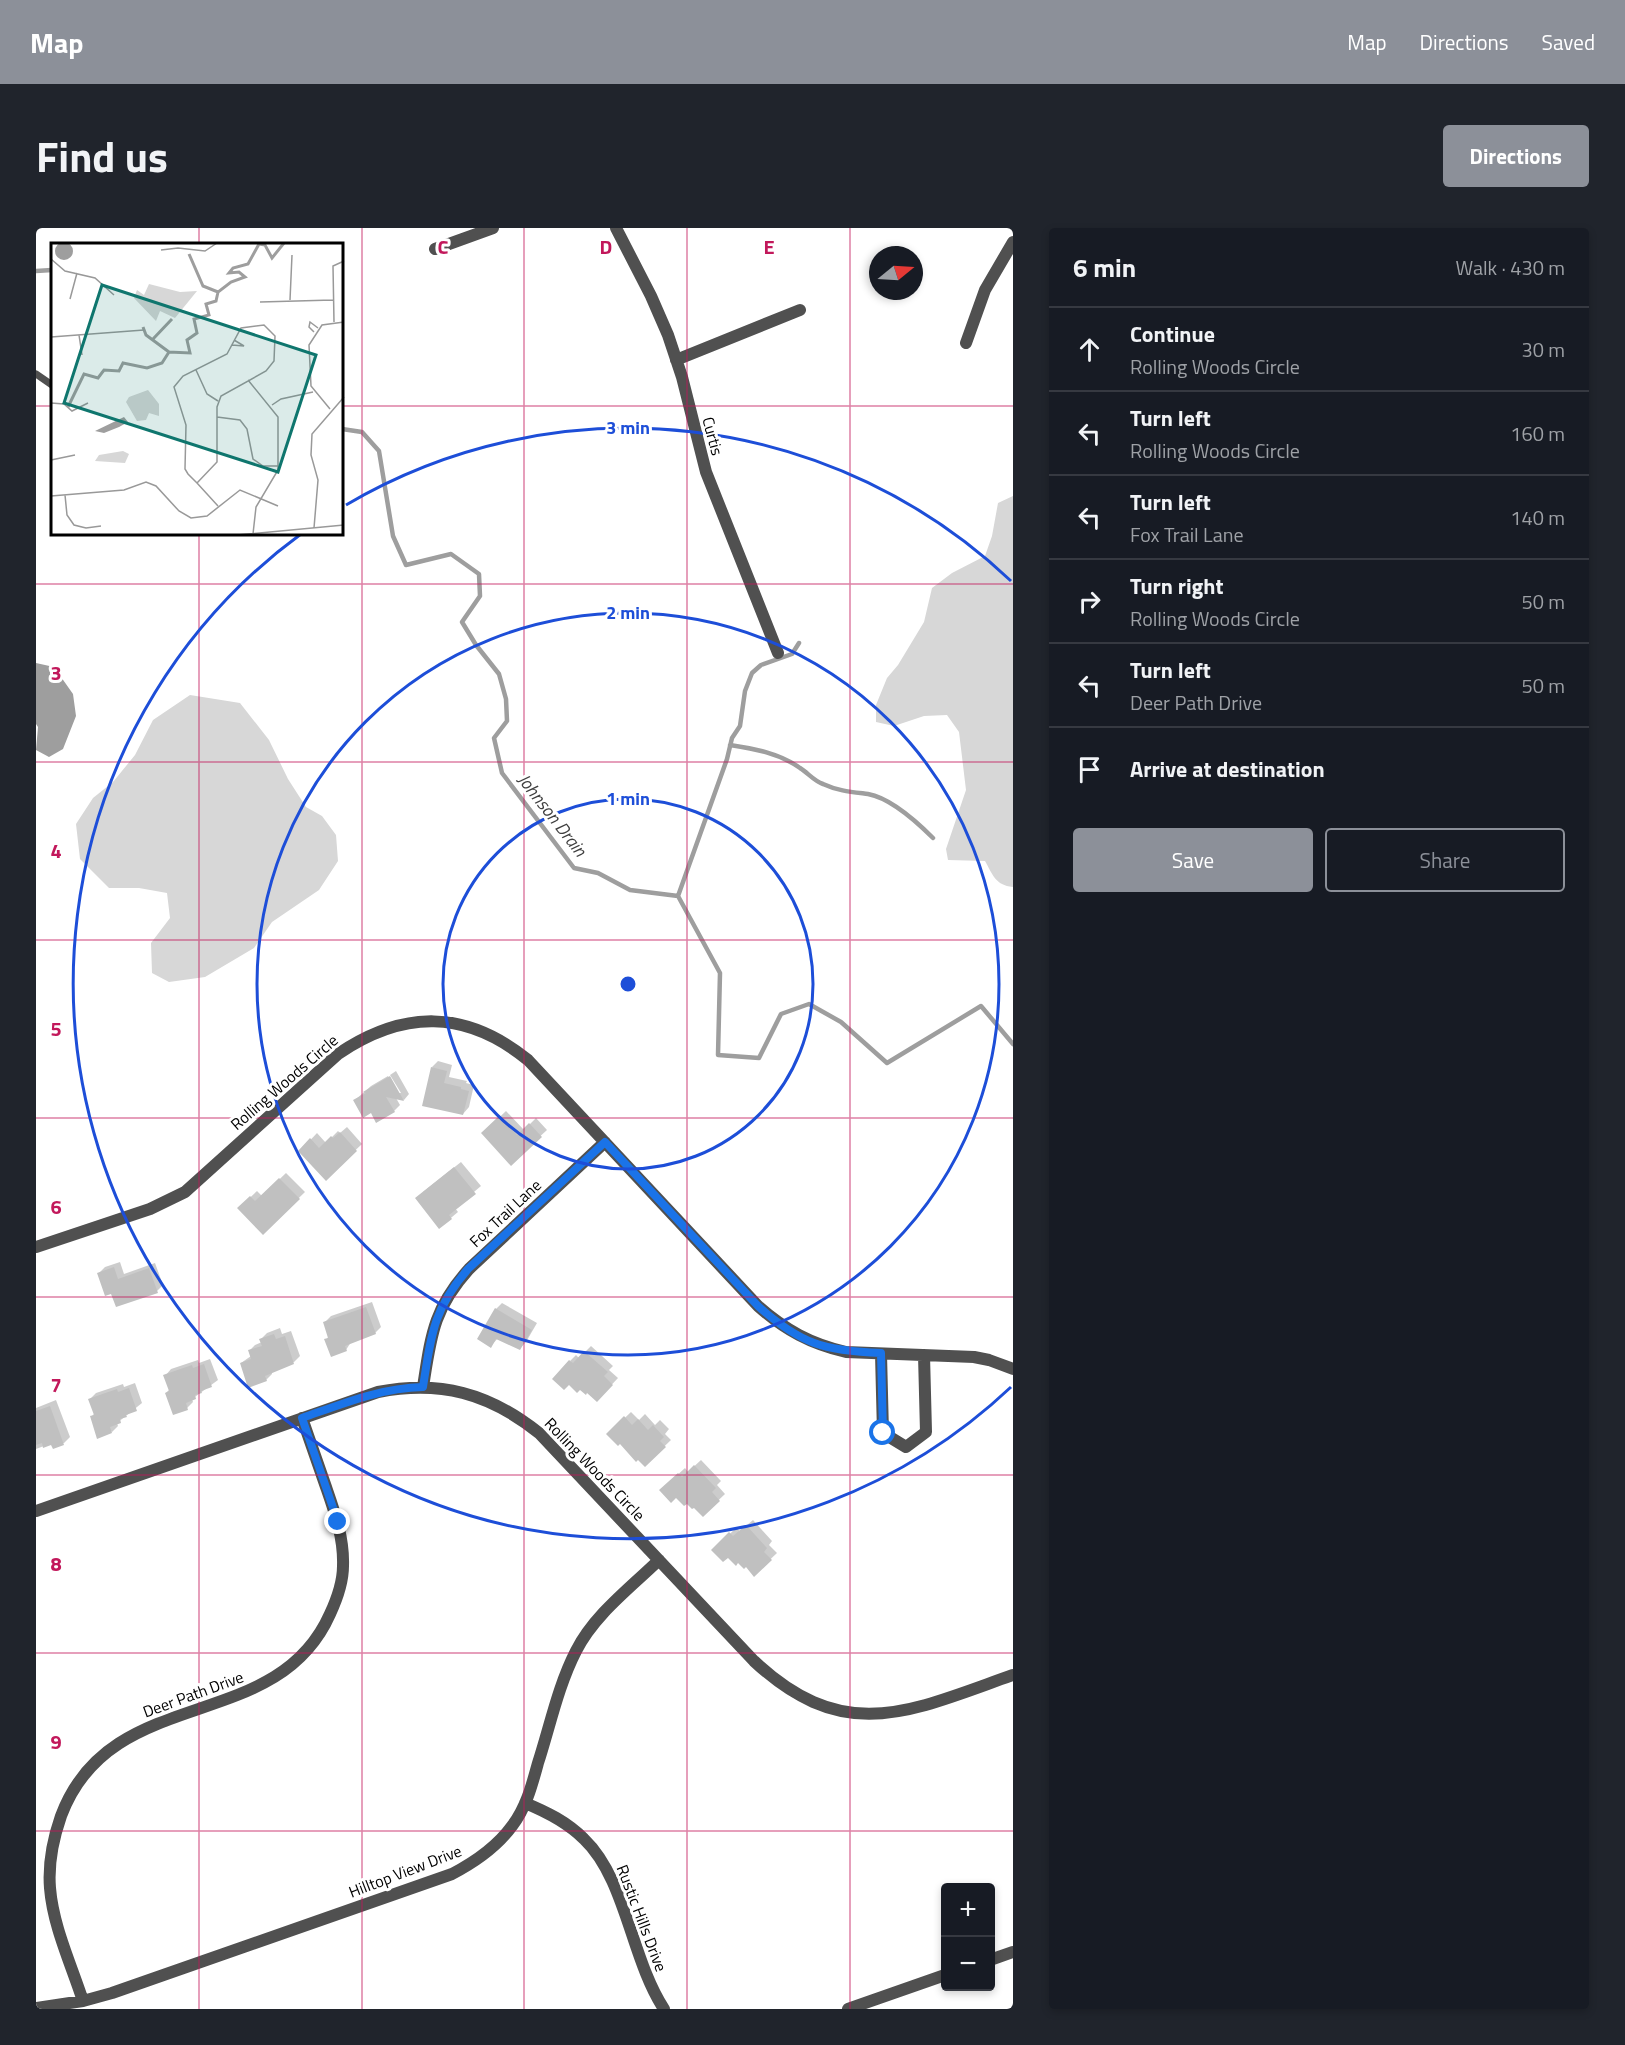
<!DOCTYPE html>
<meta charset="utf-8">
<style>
:root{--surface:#171b24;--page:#20242c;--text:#f1f3f6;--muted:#9ea1a6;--line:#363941;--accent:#8c9099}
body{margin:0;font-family:"Titillium Web",sans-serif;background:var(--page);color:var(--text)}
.controls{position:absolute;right:18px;bottom:18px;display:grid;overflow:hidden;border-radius:6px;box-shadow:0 3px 9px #0003}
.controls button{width:54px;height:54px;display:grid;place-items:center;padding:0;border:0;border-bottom:2px solid var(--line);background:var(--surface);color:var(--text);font:30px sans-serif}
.compass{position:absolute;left:833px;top:18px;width:54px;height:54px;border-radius:50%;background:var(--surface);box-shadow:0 3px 9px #0003;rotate:72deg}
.stop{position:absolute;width:18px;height:18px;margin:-14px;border:4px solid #1a73e8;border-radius:50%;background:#fff}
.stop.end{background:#1a73e8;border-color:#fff;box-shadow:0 2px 6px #0008}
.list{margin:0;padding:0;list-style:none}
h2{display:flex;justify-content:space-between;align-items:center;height:78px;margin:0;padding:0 24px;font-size:26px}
h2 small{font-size:20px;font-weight:400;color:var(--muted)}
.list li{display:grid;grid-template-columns:39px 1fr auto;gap:18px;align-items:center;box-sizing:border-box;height:84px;padding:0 24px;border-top:2px solid var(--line)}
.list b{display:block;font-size:22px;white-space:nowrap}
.list p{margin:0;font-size:20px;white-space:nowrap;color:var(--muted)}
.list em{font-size:20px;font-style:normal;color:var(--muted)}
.actions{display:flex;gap:12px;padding:18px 24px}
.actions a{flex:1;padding:14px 0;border:2px solid var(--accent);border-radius:6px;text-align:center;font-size:21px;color:var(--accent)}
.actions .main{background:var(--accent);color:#fff}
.icon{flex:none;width:33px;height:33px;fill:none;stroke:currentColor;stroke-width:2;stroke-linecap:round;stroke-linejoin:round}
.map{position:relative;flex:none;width:977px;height:1781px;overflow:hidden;border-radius:6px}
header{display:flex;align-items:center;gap:36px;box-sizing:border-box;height:84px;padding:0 30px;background:var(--accent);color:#fff}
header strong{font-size:28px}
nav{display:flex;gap:33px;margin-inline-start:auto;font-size:21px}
.intro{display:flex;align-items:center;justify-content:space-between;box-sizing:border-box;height:144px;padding:0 36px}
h1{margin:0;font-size:42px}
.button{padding:15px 27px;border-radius:6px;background:var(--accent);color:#fff;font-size:21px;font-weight:700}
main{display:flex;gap:36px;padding:0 36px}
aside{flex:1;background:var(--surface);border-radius:6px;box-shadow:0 3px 9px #0003}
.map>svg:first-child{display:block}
.green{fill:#d7d7d7}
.water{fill:#9e9e9e}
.shadow{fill:#0003}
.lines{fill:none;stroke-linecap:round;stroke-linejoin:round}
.stream{stroke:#9e9e9e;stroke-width:4.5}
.building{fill:#c0c0c0}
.service{stroke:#505050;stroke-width:7}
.minor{stroke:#505050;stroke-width:12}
.route{stroke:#1a73e8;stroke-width:8}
.grid{fill:none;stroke:#c2185b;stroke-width:1.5;stroke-opacity:0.55}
.ring{fill:none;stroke:#1d4ed8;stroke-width:3}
.labels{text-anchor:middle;stroke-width:6;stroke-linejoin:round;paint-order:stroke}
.street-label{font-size:16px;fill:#000;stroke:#fff}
.water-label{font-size:18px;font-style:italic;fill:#3f3f3f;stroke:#fff}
.inset-river{fill:none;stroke:#9e9e9e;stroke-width:3}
.inset-road{fill:none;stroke:#999;stroke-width:1.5}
.view{fill:#0f766e;fill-opacity:0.15;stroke:#0f766e;stroke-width:3}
.inset-edge{fill:none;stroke:#000;stroke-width:3}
.grid-label{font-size:20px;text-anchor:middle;font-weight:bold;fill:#c2185b;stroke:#fff;stroke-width:6;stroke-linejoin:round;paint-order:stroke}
.centre{fill:#1d4ed8;stroke:#fff;stroke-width:3}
.ring-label{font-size:18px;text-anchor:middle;font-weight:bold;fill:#1d4ed8;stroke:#fff;stroke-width:6;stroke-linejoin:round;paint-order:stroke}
</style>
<header>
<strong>Map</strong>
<nav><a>Map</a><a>Directions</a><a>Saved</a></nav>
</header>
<div class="intro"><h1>Find us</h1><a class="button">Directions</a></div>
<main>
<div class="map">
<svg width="977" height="1781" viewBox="0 0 977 1781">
<rect width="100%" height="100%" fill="#fff"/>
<!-- green -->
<path class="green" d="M977 268V659C959 657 957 647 949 633L912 632 910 621 930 562 923 504 911 487 888 488 858 498 840 494V477L851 450 862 437 888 394 896 360 916 345 949 328 956 308 962 275Z
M154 467 204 475 233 512 252 551 270 579 286 588 300 607 302 633 283 662 236 694 218 720 169 749 133 754 116 745 115 715 134 690 131 665 103 660H73L44 631 40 596 57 570 77 554 99 527 117 492Z"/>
<!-- water -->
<path class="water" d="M0 435 18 439 37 466 40 488 27 521 13 529 0 522 2 499 0 496Z"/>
<!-- shadow -->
<path class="shadow" d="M402 833 416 837 413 849 431 853 430 855 438 857 433 879 427 886 396 839Z
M360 843 373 866 368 872 360 870 364 877 358 883H335L319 872 335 858 352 848 362 865H365L354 847Z
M470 883 488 902 500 890 511 902 475 935 447 905Z
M311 899 326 916 290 950 264 923 281 905 290 915 302 903 304 905Z
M425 934 445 958 419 980 422 984 404 999 387 964Z
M250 945 269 964 227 1005 203 980 221 963 226 968Z
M84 1034 88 1046 119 1035 127 1057 121 1063 76 1064 63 1045 69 1039Z
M336 1074 345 1099 339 1105 315 1114 310 1122 290 1112 293 1108 289 1094 295 1088Z
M466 1075 501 1095 490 1114 484 1120 462 1110 455 1118 443 1110 460 1081Z
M244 1100 246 1106 255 1103 264 1128 258 1134 236 1143V1146L230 1152 205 1135 215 1128 213 1123 219 1117 226 1114 225 1111 231 1105Z
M555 1118 577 1138 573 1142 582 1150 567 1166 534 1133 540 1127 543 1130Z
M174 1131 182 1152 156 1171 157 1174 151 1180 130 1165 134 1161 129 1148 135 1141 162 1132 163 1135Z
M99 1155 106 1175 81 1195 82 1198 76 1204 55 1189 59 1185 54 1171 60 1165 87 1156 88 1159Z
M20 1172 34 1209 28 1215 18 1219 16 1215 0 1221V1180Z
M595 1184 603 1192 609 1186 619 1197 624 1192 633 1201 629 1206 635 1212 609 1237 584 1214 572 1206Z
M665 1232 685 1253 681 1257 689 1266 667 1287 658 1277 625 1262 649 1240 652 1244Z
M717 1292 736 1313 733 1317 741 1325 718 1347 710 1337 677 1322 700 1300 704 1303Z"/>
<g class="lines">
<!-- stream -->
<path class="stream" d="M0 43 16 42
M306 201 326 204 343 223 357 308 370 337 415 326 443 346 444 368 426 394 440 417 463 446 470 471 471 493 458 510 466 545 538 640 562 645 594 662 642 668
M694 517C719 521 743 525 764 540 772 545 778 553 787 556 802 563 816 564 832 566 854 570 881 594 897 610
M642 668 684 745 682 827 723 830 745 786 773 776 805 794 851 835 945 778 977 816
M642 668 691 531 696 510 704 498 709 463 716 445 725 437 756 426 763 415"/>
</g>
<!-- building -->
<path class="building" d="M395 839 411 843 408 855 425 859V861L433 863 427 887 386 878Z
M354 848 368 873 350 869 359 884 340 895 335 885 327 890 317 872 330 865 327 864Z
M463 888 481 907 493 895 506 909 475 938 445 905Z
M304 904 321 923 290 953 262 923 274 910 283 920 295 908 297 910Z
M418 939 440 966 413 987 416 991 403 1001 379 970Z
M243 950 264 971 227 1007 201 980 214 968 219 973Z
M78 1039 82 1051 113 1040 122 1065 80 1079 75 1066 69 1068 61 1045Z
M330 1079 340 1106 309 1118 311 1123 295 1129 288 1111 292 1110 287 1094Z
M459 1080 496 1102 484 1122 460 1111 455 1120 441 1111Z
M238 1106 240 1111 249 1108 258 1136 229 1148 231 1153 212 1160 204 1135 215 1131 212 1122 226 1118 223 1111Z
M548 1123 572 1144 568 1148 577 1157 561 1174 551 1165 550 1167 544 1162 541 1165 533 1157 528 1162 516 1151 533 1132 537 1135Z
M168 1136 176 1159 165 1163 166 1165 159 1167 160 1171 150 1175 152 1182 137 1187 129 1165 133 1163 127 1147 156 1137 157 1140Z
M93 1160 101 1183 90 1187 91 1189 84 1191 85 1195 74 1199 76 1205 61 1211 54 1188 58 1187 52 1171 81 1161 82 1164Z
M14 1178 28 1217 17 1221 15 1217 7 1220 6 1215 0 1217V1183Z
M588 1188 596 1197 602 1191 612 1202 617 1197 628 1209 624 1213 630 1219 609 1239 602 1232 600 1234 584 1216 582 1218 570 1206Z
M658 1237 680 1260 676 1264 684 1273 667 1289 658 1280 656 1281 651 1276 648 1278 640 1270 635 1275 623 1262 642 1245 646 1249Z
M710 1297 731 1320 728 1324 736 1332 718 1349 710 1339 708 1341 702 1335 700 1338 692 1330 687 1334 675 1322 693 1304 697 1308Z"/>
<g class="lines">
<!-- service -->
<path class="service" d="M0 146 16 157"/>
<!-- minor -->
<path class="minor" d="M580 0 615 68 632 107 646 149 670 244 742 425
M399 21 457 0
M930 115 949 62 977 14
M640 132 764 82
M0 1019 114 981 149 964 302 826C367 782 429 781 492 832L722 1078C749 1102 775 1116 810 1124L938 1129 953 1132 977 1141
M845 1126 847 1205 870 1219 890 1204 888 1127
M387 1159C395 1108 397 1081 433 1041L569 914
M0 1283 342 1164C404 1152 453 1165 503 1205L718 1433C809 1518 875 1483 977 1447
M489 1575C511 1584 531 1594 548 1611 590 1651 595 1731 628 1781
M954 1732 977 1724
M47 1773C35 1736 17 1698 14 1660 12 1635 17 1611 25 1588 75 1454 240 1508 294 1386 301 1371 307 1355 307 1338 308 1310 299 1285 290 1259 282 1236 274 1213 266 1190
M0 1780 47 1773 76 1765 416 1646C439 1634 460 1620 476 1598 490 1580 496 1557 502 1535 514 1498 522 1458 540 1423 558 1387 594 1360 623 1332
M812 1781 909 1747"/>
</g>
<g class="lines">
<!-- route -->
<path class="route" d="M302 1294 266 1190C306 1176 344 1160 387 1159 395 1108 397 1081 432 1041L569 914 722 1078C764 1116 789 1123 845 1125L847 1205"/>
</g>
<!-- grid -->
<path class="grid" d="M163 0V16M326 0V1781M488 0V1781M651 0V1781M814 0V1781M0 178H16M306 178H977M163 306V1781M0 356H977M0 534H977M0 712H977M0 890H977M0 1069H977M0 1247H977M0 1425H977M0 1603H977"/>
<!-- distance rings -->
<g class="ring">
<circle cx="592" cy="756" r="185"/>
<circle cx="592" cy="756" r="371"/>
<path d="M975 1159A556 556 0 1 1 265 306M310 277A556 556 0 0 1 975 353"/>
</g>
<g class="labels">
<!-- street labels -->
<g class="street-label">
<text transform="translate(677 208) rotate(75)" y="6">Curtis</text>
<text transform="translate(248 854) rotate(-41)" y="6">Rolling Woods Circle</text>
<text transform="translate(469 985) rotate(-43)" y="6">Fox Trail Lane</text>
<text transform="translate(559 1241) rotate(46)" y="6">Rolling Woods Circle</text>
<text transform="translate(157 1466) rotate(-20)" y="6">Deer Path Drive</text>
<text transform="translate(369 1643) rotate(-21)" y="6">Hilltop View Drive</text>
<text transform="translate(606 1690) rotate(69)" y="6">Rustic Hills Drive</text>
</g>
<!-- water labels -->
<g class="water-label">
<text transform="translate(516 587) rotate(52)" y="6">Johnson Drain</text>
</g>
</g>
<!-- overview -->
<g transform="translate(15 15)">
<rect width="292" height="292" fill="#fff"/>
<path d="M98 41 129 49 146 48 124 75 109 68 105 78 83 55 86 47 93 52ZM97 147 108 161V173L98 170 95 177 86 178 75 159 78 154ZM72 208 78 211 74 220 44 218 48 212Z" fill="#d7d7d7"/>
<path d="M4 8a9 9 0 1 1 18 0a9 9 0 1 1-18 0ZM73 174 77 179 68 184 53 190 44 188Z" fill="#9e9e9e"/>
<path class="inset-river" d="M138 11 152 43 167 49M92 84 95 92 118 109M102 96 121 76M17 164 33 131 47 135 53 127 68 128 72 120 96 125 111 120 118 109 139 110 136 97 146 90 143 76 158 72 155 61 165 58 167 49 180 39 194 34 188 29 178 30 182 25 197 21 208 1 214 2 221 15 233 0"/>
<path class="inset-road" d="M110 7 127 5 154 8 166 0M0 16 14 28 44 35 63 52M19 56 26 30M239 57 241 12M209 59 282 57M283 79 282 23 293 18M263 89 258 84 259 79 267 85M28 92 31 112M0 94 93 87M181 102 193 103 183 97M145 127 156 151 167 158M197 137 227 174V227L205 264 202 291M0 160 13 161 21 168 37 160M221 162 230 156 262 149M279 166 260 143 258 102 271 82 293 79M166 174 189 177 196 186 202 216 212 223H227M0 217 24 212M146 240 166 219V164L170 153 215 128 223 118 224 93 213 82 190 85 176 111 132 133 123 144 135 182 134 226 137 231 146 240 167 263M14 252 16 272 23 282 35 285 50 283M0 253 73 247 95 239 105 243 128 268 140 275 156 273 189 247 227 263M263 285 267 237 260 212 261 191 293 154M186 292 293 282"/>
<path class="view" d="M51 42 265 112 227 229 13 160Z"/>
<rect width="292" height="292" class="inset-edge"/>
</g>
<g class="grid-label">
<text x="407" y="26">C</text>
<text x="570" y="26">D</text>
<text x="733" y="26">E</text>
<text x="20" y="452">3</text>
<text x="20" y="630">4</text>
<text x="20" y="808">5</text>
<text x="20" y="986">6</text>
<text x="20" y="1164">7</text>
<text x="20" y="1343">8</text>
<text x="20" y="1521">9</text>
</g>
<circle cx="592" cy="756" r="9" class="centre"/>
<g class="ring-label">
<text x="592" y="206">3 min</text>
<text x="592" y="391">2 min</text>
<text x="592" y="577">1 min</text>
</g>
</svg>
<div class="controls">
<button>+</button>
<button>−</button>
</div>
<svg class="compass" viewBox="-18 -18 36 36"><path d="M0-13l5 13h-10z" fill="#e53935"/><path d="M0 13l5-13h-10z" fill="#9ea1a6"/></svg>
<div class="stop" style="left:847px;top:1205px"></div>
<div class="stop end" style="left:302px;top:1294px"></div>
</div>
<aside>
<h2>6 min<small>Walk · 430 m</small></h2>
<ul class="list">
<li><svg class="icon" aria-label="ahead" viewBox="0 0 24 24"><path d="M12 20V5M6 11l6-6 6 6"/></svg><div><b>Continue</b><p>Rolling Woods Circle</p></div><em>30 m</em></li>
<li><svg class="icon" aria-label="left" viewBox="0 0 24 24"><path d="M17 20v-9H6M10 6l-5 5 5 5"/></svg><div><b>Turn left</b><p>Rolling Woods Circle</p></div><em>160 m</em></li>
<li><svg class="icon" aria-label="left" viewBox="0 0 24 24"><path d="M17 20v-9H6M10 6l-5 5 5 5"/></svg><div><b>Turn left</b><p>Fox Trail Lane</p></div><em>140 m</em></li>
<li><svg class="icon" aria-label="right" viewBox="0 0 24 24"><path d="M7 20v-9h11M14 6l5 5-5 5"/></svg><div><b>Turn right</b><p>Rolling Woods Circle</p></div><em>50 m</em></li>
<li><svg class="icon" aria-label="left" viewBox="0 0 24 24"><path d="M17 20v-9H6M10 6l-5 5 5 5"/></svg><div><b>Turn left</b><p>Deer Path Drive</p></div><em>50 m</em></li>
<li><svg class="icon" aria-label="arrive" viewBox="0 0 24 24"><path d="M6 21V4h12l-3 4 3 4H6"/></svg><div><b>Arrive at destination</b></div></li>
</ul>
<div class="actions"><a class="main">Save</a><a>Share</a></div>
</aside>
</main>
